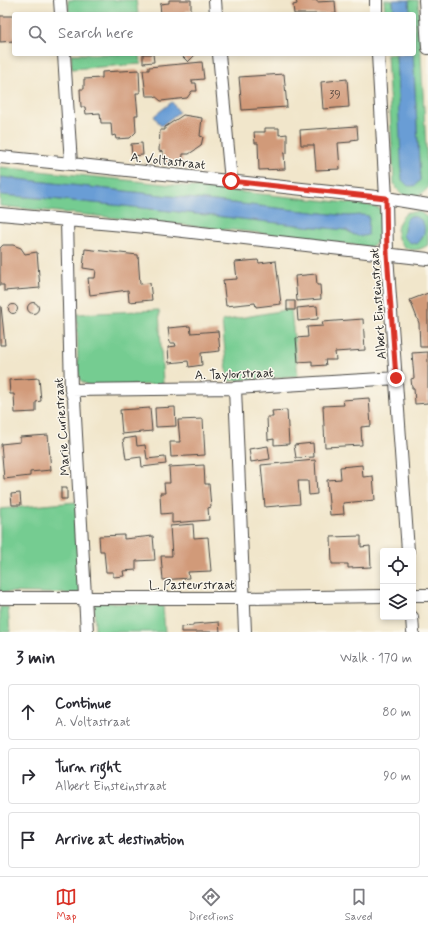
<!DOCTYPE html>
<meta charset="utf-8">
<style>
:root{--surface:#fff;--page:#f2f2f3;--text:#2b2b33;--muted:#7c7c81;--line:#e1e1e2;--accent:#d93025}
body{margin:0;font-family:Mynerve,sans-serif;background:var(--page);color:var(--text)}
.controls{position:absolute;right:12px;bottom:12px;display:grid;overflow:hidden;border-radius:4px;box-shadow:0 2px 6px #0003}
.controls button{width:36px;height:36px;display:grid;place-items:center;padding:0;border:0;border-bottom:1px solid var(--line);background:var(--surface);color:var(--text);font:20px sans-serif}
.stop{position:absolute;width:12px;height:12px;margin:-9px;border:3px solid #d93025;border-radius:50%;background:#fff}
.stop.end{background:#d93025;border-color:#fff;box-shadow:0 1px 4px #0008}
.list{margin:0;padding:0;list-style:none}
h2{display:flex;justify-content:space-between;align-items:center;height:52px;margin:0;padding:0 16px;font-size:17px}
h2 small{font-size:13px;font-weight:400;color:var(--muted)}
.list li{display:grid;grid-template-columns:26px 1fr auto;gap:12px;align-items:center;box-sizing:border-box;height:56px;margin:0 8px 8px;padding:0 8px;border:1px solid var(--line);border-radius:4px}
.list b{display:block;font-size:15px;white-space:nowrap}
.list p{margin:0;font-size:13px;white-space:nowrap;color:var(--muted)}
.list em{font-size:13px;font-style:normal;color:var(--muted)}
.icon{flex:none;width:22px;height:22px;fill:none;stroke:currentColor;stroke-width:2;stroke-linecap:round;stroke-linejoin:round}
.map{position:relative;flex:none;width:428px;height:632px;overflow:hidden}
.search{position:absolute;background:var(--surface);box-shadow:0 2px 6px #0003;left:12px;right:12px;top:12px;height:44px;display:flex;align-items:center;gap:10px;box-sizing:border-box;padding:0 14px;border-radius:4px;color:var(--muted);font-size:15px}
.sheet{height:244px;background:var(--surface)}
nav{display:flex;justify-content:space-around;align-items:center;box-sizing:border-box;height:56px;border-top:1px solid var(--line);background:var(--surface);font-size:11px;color:var(--muted)}
nav a{display:grid;justify-items:center;gap:2px}
nav .on{color:var(--accent)}
.map>svg:first-child{display:block}
.green{fill:#75cc91;stroke:#507c5e}
.water{fill:#699dd5;stroke:#4a6480}
.building{fill:#d19a79}
.lines{fill:none;stroke-linecap:round;stroke-linejoin:round}
.street-casing{stroke:#494743;stroke-width:14}
.street{stroke:#fff;stroke-width:12}
.route{stroke:#d93025;stroke-width:5}
.labels{text-anchor:middle;stroke-width:3;stroke-linejoin:round;paint-order:stroke}
.number-label{font-size:11px;fill:#54473e}
.street-label{font-size:13px;fill:#2b2b2b;stroke:#fbf7ec}
</style>
<div class="map">
<svg width="428" height="632" viewBox="0 0 428 632">
<rect width="100%" height="100%" fill="#fbf7ec"/>
<filter id="ink" filterUnits="userSpaceOnUse"><feTurbulence type="fractalNoise" baseFrequency=".025" numOctaves="2"/><feDisplacementMap in="SourceGraphic" scale="8" xChannelSelector="R" yChannelSelector="G"/><feConvolveMatrix kernelMatrix="1 2 1 2 8 2 1 2 1" color-interpolation-filters="sRGB"/></filter>
<filter id="wash" filterUnits="userSpaceOnUse"><feTurbulence type="fractalNoise" baseFrequency=".012" numOctaves="4" result="noise"/><feDisplacementMap in="SourceGraphic" scale="16" xChannelSelector="R" yChannelSelector="G"/><feGaussianBlur stdDeviation="0.9" result="paint"/><feColorMatrix in="noise" values="0 0 0 0 0 0 0 0 0 0 0 0 0 0 0 0 0 1.4 0 .05"/><feComposite in="paint" operator="in"/></filter>
<g filter="url(#wash)">
<rect width="100%" height="100%" fill="#f1e6cb"/>
<!-- green -->
<path class="green" d="M68 0H136L138 14H69Z
M384 0H393L394 14H385Z
M409 0H418L428 184V188C416 202 401 200 394 183L387 54H396L398 91 420 180 413 54H414V14H410Z
M71 54H140L141 64 72 69Z
M0 167 367 205 379 208C386 223 387 240 369 247L251 232 0 206V195C116 203 231 219 346 230L354 235 362 215 348 216 0 177Z
M408 212H420L428 218V245C403 262 384 230 408 212Z
M291 309 298 376 228 381 222 321Z
M159 310 163 384 91 387 81 381 78 371 77 314Z
M76 502 82 591 76 594 0 592V509Z
M94 602 163 606 165 632H95Z
M0 607H8L10 632H0Z"/>
<!-- water -->
<path class="water" d="M393 0H409L410 14H394Z
M396 54H413L420 180 415 186H408L402 180Z
M172 102 179 112 161 126 154 116Z
M0 177 348 216 362 215 369 216 368 235C358 238 354 235 346 230 231 219 116 203 0 195Z
M410 216C428 217 428 234 417 244L409 242 403 236 406 220Z"/>
<g id="blocks">
<!-- building -->
<path class="building" d="M169 0H191V11H186V14H161L160 4 169 3Z
M296 0H317V2L335 1 336 14H294L293 5 297 4Z
M0 16H14V41L0 42Z
M143 54H153L154 62 143 63Z
M180 54H196L188 62Z
M202 62 204 79 192 80V83H196L197 91H192L187 98 161 101 155 96H146L143 70H149V67Z
M139 70 140 93H136L138 115H135L136 132 130 138 116 139 115 135 112 136 111 123H101L100 113 86 114 85 107H81L80 89H84V79L102 78V72Z
M284 74 287 107 242 110 239 77Z
M347 79 349 107 323 109 321 82Z
M183 115 202 118 200 136 203 137 201 146 189 154H183L182 165 163 164V152L159 151 160 130H165V127Z
M357 126 358 139 351 140V142L338 143 340 169 316 170 314 145H301L300 130Z
M265 128H279V135L287 134V153H284L285 169 259 170 258 143H255L254 132H265Z
M142 143 143 155 132 156 131 144Z
M3 245H13L21 248 25 254 37 252 40 288 4 291V285H0V248Z
M85 249 138 255 140 284 150 283 152 300 129 302 128 290 90 295 88 278H95L96 270 83 268Z
M258 260 259 263 276 261 281 304 256 307 255 303 226 306 223 280 237 279 235 262Z
M316 274 317 285H320L321 299 297 301 295 276Z
M428 293V347H420L419 323 410 300Z
M287 301H295V310H287Z
M27.5 308a5.5 5.5 0 1 1 11 0a5.5 5.5 0 1 1-11 0Z
M8.5 309a4.5 4.5 0 1 1 9 0a4.5 4.5 0 1 1-9 0Z
M0 306H1L5 345H0Z
M317 306 318 319 298 321 297 308Z
M363 319 365 350 335 352 336 360H325L326 365 312 366V361L298 362 296 338 308 337 307 327 323 326 322 322Z
M190 326 191 333 218 331 220 351 201 353 202 365 189 367 188 361 169 363 168 347 176 346 175 343H170L168 328Z
M428 352V403L415 404 414 388H412L411 379 414 378 412 353Z
M39 378 41 401 36 402V412L15 413 14 394H10L9 380Z
M369 398 371 426 361 427 362 445 325 447 323 406 344 405 343 400Z
M175 407 176 426 156 427 155 408Z
M150 408 152 431 122 434 120 410Z
M287 410 289 444 274 445V439L268 440 267 417H273L272 411Z
M203 419 205 455 171 457 170 442H180L178 420Z
M48 435 51 470 30 472V476L4 479 1 444 20 442V437Z
M136 437 137 446 145 445 147 459 165 457 166 464 142 467 141 457 126 459 123 439Z
M313 443 314 457 296 458 294 445Z
M268 446 270 459 251 462 249 449Z
M315 460 317 494 309 495 308 481H298L300 504 265 507 261 465Z
M204 465 205 484H209L211 507 208 508 209 520 172 523V513L161 514 160 493H165L164 483H170L169 467Z
M362 465 363 477 373 476 375 500 343 503 344 514 330 515 327 480 341 479 340 467Z
M61 488H67V499H61Z
M20 493 21 505H12L11 494Z
M193 524 194 538 208 537 211 571 188 572 189 578 163 580 161 556H172L170 526Z
M124 535V539L153 536 155 560 136 561V570L123 571 124 576 113 577V572H106L104 551H100L99 536Z
M361 536V547L370 546 371 567 348 568V564H332L331 537Z
M219 622 220 632H181V627L193 626V624Z"/>
</g>
</g>
<g filter="url(#ink)">
<use href="#blocks" fill-opacity="0" stroke="#494743" stroke-width="1"/>
<g class="lines">
<!-- street casing -->
<g class="street-casing">
<path id="street" d="M60 0 61 14
M215 0 216 14
M376 0V14
M425 0 428 48
M64 54 71 164
M219 54 231 181
M378 54 386 198 387 255 408 551
M0 157 71 164 386 198 428 205
M0 214 157 228 428 259
M67 220 71 390 74 399 87 632
M235 388 245 632
M71 390 235 388 397 378
M413 595H428
M0 598H243L383 596
M412 617 413 632"/>
</g>
<!-- street -->
<use href="#street" class="street"/>
</g>
</g>
<g class="lines" filter="url(#ink)">
<!-- route -->
<path class="route" d="M231 181 386 198 387 254 396 378"/>
</g>
<g class="labels">
<!-- number labels -->
<g class="number-label">
<text x="335" y="98">39</text>
</g>
<!-- street labels -->
<g class="street-label">
<text transform="translate(168 160) rotate(6)" y="5">A. Voltastraat</text>
<text transform="translate(377 304) rotate(-94)" y="5">Albert Einsteinstraat</text>
<text transform="translate(234 373) rotate(-2)" y="5">A. Taylorstraat</text>
<text transform="translate(61 427) rotate(-94)" y="5">Marie Curiestraat</text>
<text x="192" y="589">L. Pasteurstraat</text>
</g>
</g>
</svg>
<div class="controls">
<button><svg class="icon" aria-label="locate" viewBox="0 0 24 24"><circle cx="12" cy="12" r="6"/><path d="M12 2v4M12 18v4M2 12h4M18 12h4"/></svg></button>
<button><svg class="icon" aria-label="layers" viewBox="0 0 24 24"><path d="M12 4l9 5-9 5-9-5zM3 14l9 5 9-5"/></svg></button>
</div>
<div class="stop" style="left:231px;top:181px"></div>
<div class="stop end" style="left:396px;top:378px"></div>
<div class="search"><svg class="icon" aria-label="search" viewBox="0 0 24 24"><circle cx="10" cy="10" r="6"/><path d="M15 15l6 6"/></svg>Search here</div>
</div>
<section class="sheet">
<h2>3 min<small>Walk · 170 m</small></h2>
<ul class="list">
<li><svg class="icon" aria-label="ahead" viewBox="0 0 24 24"><path d="M12 20V5M6 11l6-6 6 6"/></svg><div><b>Continue</b><p>A. Voltastraat</p></div><em>80 m</em></li>
<li><svg class="icon" aria-label="right" viewBox="0 0 24 24"><path d="M7 20v-9h11M14 6l5 5-5 5"/></svg><div><b>Turn right</b><p>Albert Einsteinstraat</p></div><em>90 m</em></li>
<li><svg class="icon" aria-label="arrive" viewBox="0 0 24 24"><path d="M6 21V4h12l-3 4 3 4H6"/></svg><div><b>Arrive at destination</b></div></li>
</ul>
</section>
<nav>
<a class="on"><svg class="icon" aria-label="map" viewBox="0 0 24 24"><path d="M3 6l6-2 6 2 6-2v14l-6 2-6-2-6 2zM9 4v14M15 6v14"/></svg>Map</a>
<a><svg class="icon" aria-label="directions" viewBox="0 0 24 24"><path d="M12 3l9 9-9 9-9-9zM9 14v-3h6M13 9l2 2-2 2"/></svg>Directions</a>
<a><svg class="icon" aria-label="saved" viewBox="0 0 24 24"><path d="M7 4h10v16l-5-4-5 4z"/></svg>Saved</a>
</nav>
